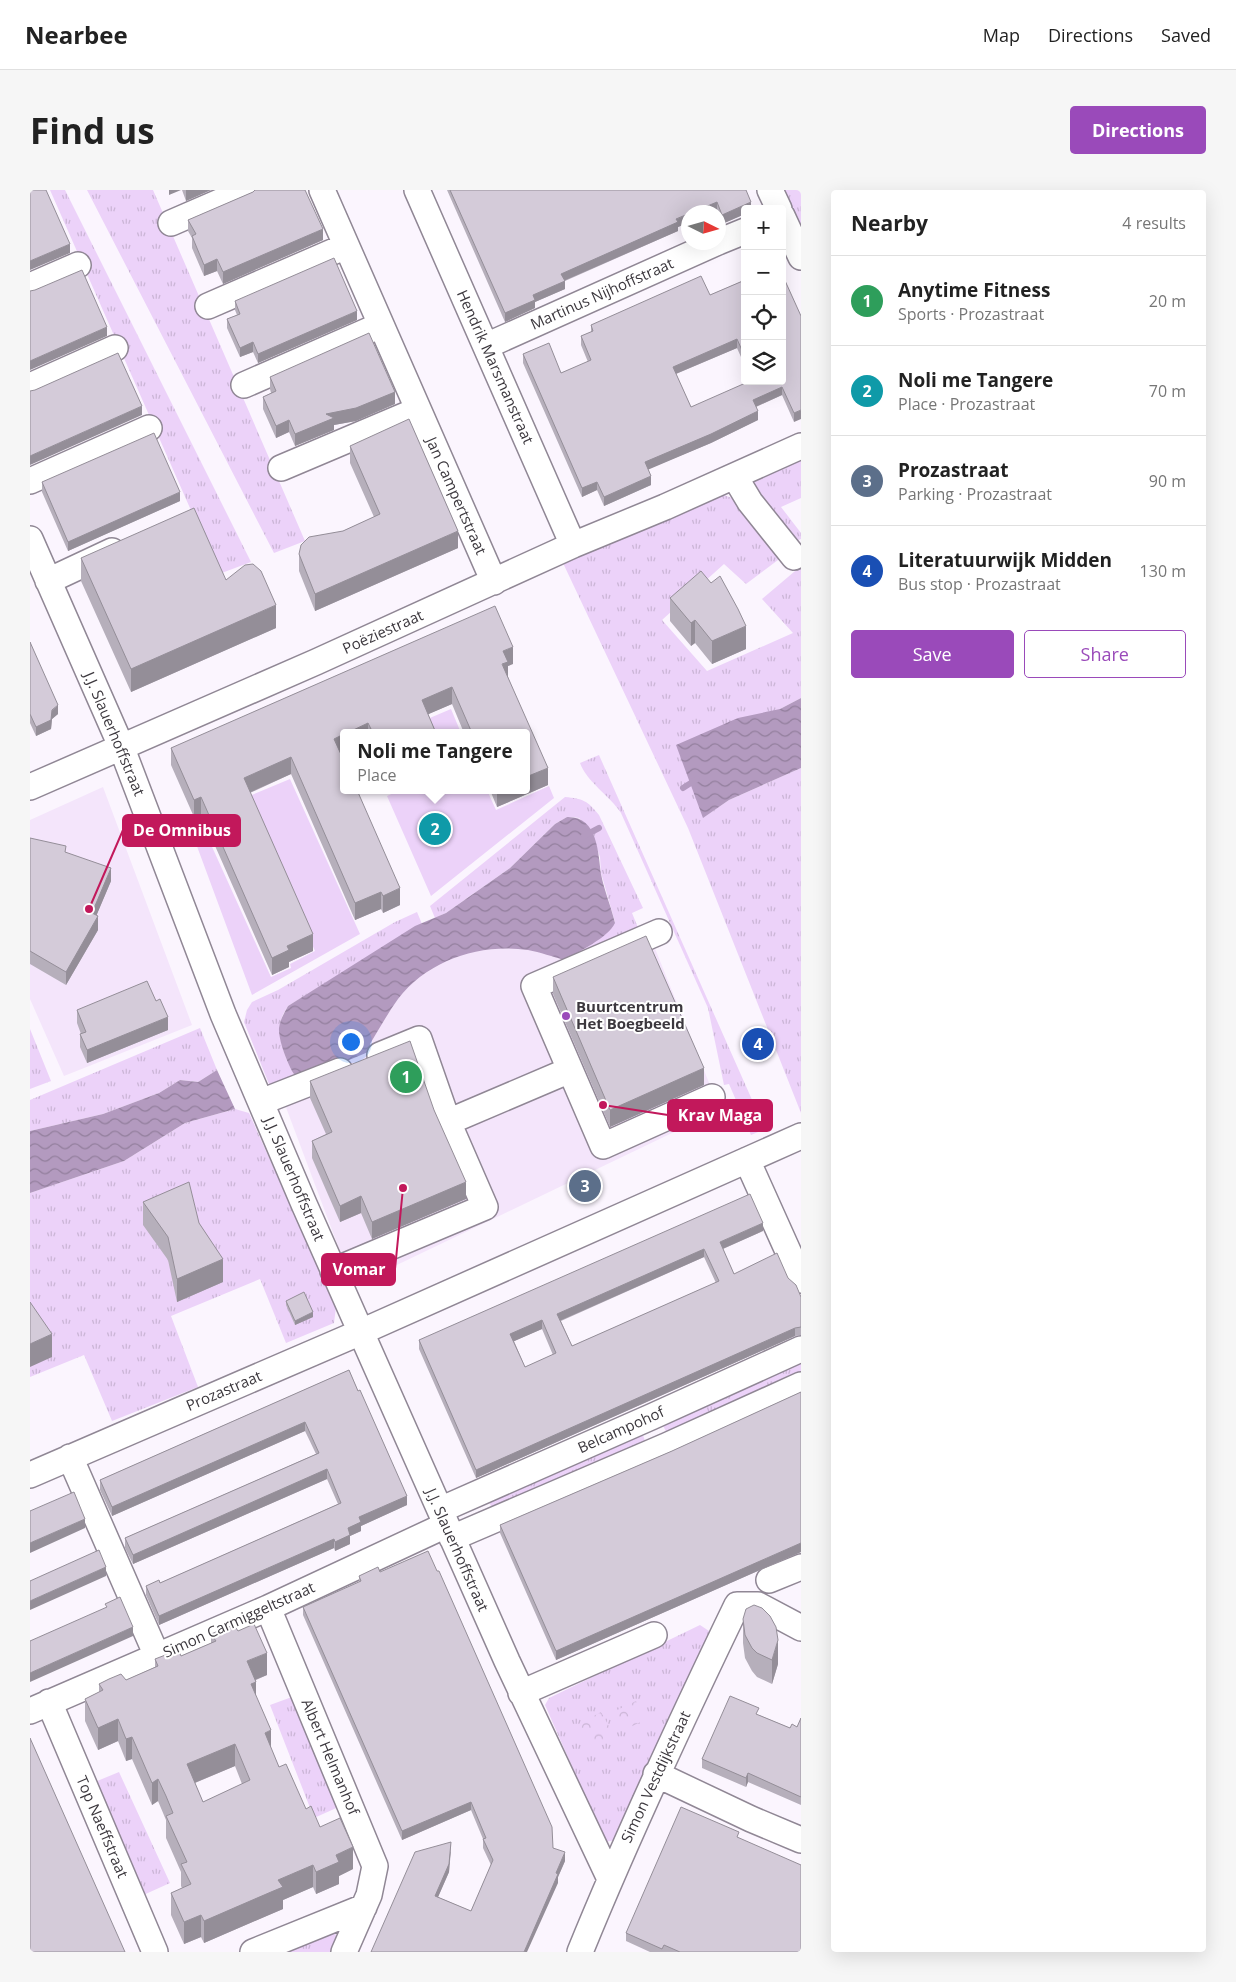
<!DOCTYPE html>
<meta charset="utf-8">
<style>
:root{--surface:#fff;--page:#f6f6f6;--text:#222;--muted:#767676;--line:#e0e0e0;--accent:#9a4aba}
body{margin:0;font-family:"Open Sans",sans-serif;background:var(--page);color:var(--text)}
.controls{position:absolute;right:15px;top:15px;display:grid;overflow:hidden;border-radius:5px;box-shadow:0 5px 20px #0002}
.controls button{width:45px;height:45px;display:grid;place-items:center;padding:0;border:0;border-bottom:1px solid var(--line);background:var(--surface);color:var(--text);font:25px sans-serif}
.compass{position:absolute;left:651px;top:15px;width:45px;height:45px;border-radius:50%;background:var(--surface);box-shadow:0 5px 20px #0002;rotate:95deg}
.you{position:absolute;left:320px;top:851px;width:18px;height:18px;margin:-12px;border:4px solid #fff;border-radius:50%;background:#1a73e8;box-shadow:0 0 0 8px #1a73e833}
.badge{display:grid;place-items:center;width:32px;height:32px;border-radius:50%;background:var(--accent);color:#fff;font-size:16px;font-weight:700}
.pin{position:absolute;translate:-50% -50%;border:2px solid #fff;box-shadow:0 1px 5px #0006}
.popup{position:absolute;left:310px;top:539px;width:190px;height:65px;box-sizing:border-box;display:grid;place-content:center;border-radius:5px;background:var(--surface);filter:drop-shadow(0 1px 4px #0005);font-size:16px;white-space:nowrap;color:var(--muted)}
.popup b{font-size:19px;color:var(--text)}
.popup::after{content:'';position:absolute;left:50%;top:100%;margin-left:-10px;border:10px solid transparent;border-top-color:var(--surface)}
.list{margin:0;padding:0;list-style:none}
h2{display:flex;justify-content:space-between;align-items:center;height:65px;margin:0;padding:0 20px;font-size:21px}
h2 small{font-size:16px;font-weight:400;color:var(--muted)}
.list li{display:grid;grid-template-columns:32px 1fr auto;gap:15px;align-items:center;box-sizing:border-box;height:90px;padding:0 20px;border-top:1px solid var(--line)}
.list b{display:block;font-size:19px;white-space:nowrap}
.list p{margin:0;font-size:16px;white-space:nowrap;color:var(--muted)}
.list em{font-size:16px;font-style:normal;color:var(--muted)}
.actions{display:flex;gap:10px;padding:15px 20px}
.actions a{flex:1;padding:11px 0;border:1px solid var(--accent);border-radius:5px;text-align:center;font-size:18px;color:var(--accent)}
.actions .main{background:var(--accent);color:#fff}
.icon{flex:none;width:28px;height:28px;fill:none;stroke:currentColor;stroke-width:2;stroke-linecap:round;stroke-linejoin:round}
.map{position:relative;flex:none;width:771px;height:1762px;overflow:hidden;border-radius:5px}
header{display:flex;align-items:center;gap:30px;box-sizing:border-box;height:70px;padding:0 25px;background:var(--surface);border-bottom:1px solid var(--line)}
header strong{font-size:24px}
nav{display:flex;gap:28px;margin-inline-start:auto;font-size:18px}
.intro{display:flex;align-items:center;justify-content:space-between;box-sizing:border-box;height:120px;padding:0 30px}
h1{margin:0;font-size:35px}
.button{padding:12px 22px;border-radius:5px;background:var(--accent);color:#fff;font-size:18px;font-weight:700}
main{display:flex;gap:30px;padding:0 30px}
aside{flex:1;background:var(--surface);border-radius:5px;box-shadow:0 5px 20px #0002}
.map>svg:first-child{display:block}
.built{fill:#f4e5fb}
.grass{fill:url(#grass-tufts)}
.park{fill:url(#park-crowns)}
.garden{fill:#ecd2f9}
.water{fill:url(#water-waves)}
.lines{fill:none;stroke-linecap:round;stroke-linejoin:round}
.stream{stroke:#b39abf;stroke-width:6}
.street-casing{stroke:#908795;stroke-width:28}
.street{stroke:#fff;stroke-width:25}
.wall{fill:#b6afbb;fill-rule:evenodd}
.shaded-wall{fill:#948e98}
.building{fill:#d4cbd9;stroke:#948e98;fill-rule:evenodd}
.poi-dot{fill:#9a4aba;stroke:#fff;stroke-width:2}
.labels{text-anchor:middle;stroke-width:4;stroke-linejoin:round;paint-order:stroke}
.street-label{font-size:15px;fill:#3c383e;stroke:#fff}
.poi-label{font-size:15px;font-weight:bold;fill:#3c383e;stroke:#fff;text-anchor:start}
.leader{fill:none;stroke:#c2185b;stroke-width:2}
.callout-dot{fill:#c2185b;stroke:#fff;stroke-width:2}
.callout{fill:#c2185b;stroke:#c2185b;stroke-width:2}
.callout-label{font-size:16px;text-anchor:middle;font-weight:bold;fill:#fff}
</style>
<header>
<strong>Nearbee</strong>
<nav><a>Map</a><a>Directions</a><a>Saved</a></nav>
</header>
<div class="intro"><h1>Find us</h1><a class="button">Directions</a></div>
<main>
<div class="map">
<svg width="771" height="1762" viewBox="0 0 771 1762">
<defs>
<pattern id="grass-tufts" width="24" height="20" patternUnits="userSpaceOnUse" patternTransform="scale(1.25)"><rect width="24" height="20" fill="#ecd2f9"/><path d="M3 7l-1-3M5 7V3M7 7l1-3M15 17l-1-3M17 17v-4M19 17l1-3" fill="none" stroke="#cbb5d6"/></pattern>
<pattern id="park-crowns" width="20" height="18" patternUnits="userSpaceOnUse" patternTransform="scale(1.25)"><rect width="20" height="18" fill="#ecd2f9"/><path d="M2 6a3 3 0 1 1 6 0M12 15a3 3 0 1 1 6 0" fill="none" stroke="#cbb5d6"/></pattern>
<pattern id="water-waves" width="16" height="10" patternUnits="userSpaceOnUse" patternTransform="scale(1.25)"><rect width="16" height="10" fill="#b39abf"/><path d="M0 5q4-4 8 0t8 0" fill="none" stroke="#937f9d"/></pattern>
</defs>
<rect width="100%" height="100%" fill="#fbf5fe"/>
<!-- built -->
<path class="built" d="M73 597 162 835 34 886 0 809V630Z
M401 750 622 751 690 920 323 1096 239 872Z"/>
<!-- grass -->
<path class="grass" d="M20 0H35L221 372 189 384Z
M57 0H123L275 351 244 363Z
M751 0H771V43Z
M771 269V308L751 317 771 343V349L763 352 725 304 722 290Z
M688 303 705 309 745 353 748 370 716 394 694 374 632 430 677 481 763 443 732 409 771 376V508L750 519 674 627 699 610 771 578V923L658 638 533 373Z
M569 565 735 939 721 945 699 894 694 895 678 818 591 623C580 606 556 591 550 573Z
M535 607C553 609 557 610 569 625L613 718 602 723 609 740 535 770 585 732 571 683 570 667 560 639 549 628 542 627H537L525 634 480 678 416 723 405 728 400 716Z
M387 722 392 734 258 816C254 822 251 828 250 834 247 848 259 881 269 891L243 904 214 832 217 820 222 812 248 800 365 732Z
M170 838 187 880 168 892 150 890 129 903 73 924 0 941V910Z
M0 839 21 891 0 899Z
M205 919 219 923 306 1117 304 1133 256 1153 230 1089 141 1126 168 1197 82 1231 54 1165 0 1187V1003L94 971 155 933Z
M771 1165V1191L640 1250 629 1227Z
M610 1238 618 1258 465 1326 456 1304Z
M670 1435 682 1443 586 1650 575 1652 515 1515 519 1508Z
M270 1504 313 1615 284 1628 240 1515Z
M89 1582 140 1693 109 1707 60 1594Z
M305 1742 309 1758 307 1762H253Z"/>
<!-- park -->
<path class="park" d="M606 1511 615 1530 594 1540 585 1521Z
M571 1522 585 1547 562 1559 549 1534Z"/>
<!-- garden -->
<path class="garden" d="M421 519 431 543H401L395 530Z
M260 589 330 744 222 805 158 632 169 628 241 787 261 778 260 774 285 761 217 607Z
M519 596 524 608 401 706 357 606 370 600H457L466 620Z"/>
<!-- water -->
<path class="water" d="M771 508V578L699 610 673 628 646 555 708 528 750 519Z
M537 627C568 626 568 663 571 684 574 700 581 716 585 733 578 748 549 761 535 770 523 767 510 762 498 760 450 753 398 770 368 809 358 823 349 839 340 854L343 860 269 891C260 882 248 851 249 838 250 830 254 823 258 816L385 736 416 723 480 678 525 634Z
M187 880 205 919 155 933 94 971 0 1003V941L73 924 129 903 150 890 168 892Z"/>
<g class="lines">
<!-- stream -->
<path class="stream" d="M653 598 667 589
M554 646 569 638"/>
<!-- street casing -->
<g class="street-casing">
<path id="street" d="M292 0 464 392
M387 0 543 355
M740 0 749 19
M752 26 771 67
M141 33 217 0
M688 52 715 41
M0 96 48 75
M178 116 316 56
M456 156 688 52
M214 195 351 135
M0 196 85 158
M251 278 388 220
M705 287 720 312 764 367
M0 291 119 238
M0 349 91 556 193 824 274 1014 477 1471 580 1689
M18 391 82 361
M0 597 286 472 543 355 635 317 771 256
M629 742 504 796 573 956 682 907
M231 912 310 881
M418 932 540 880
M717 970 771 1090
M303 1081 455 1017 418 932 389 849 350 865
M40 1267 127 1466
M0 1285 331 1142 771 946
M410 1320 621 1227 771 1159
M422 1348 636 1256 771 1195
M739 1390 771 1377
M238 1418 345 1676 339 1705 314 1762
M491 1503 624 1445
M19 1512 125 1762
M0 1521 238 1418 416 1335
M626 1584 721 1629 771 1650
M223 1762 334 1717
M550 1762C598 1644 652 1529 707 1415H728L771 1438"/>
</g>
<!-- street -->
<use href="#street" class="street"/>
</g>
<!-- wall -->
<path class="wall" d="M152 0H181L156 11Z
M417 0H716L721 19H715V24L692 34 688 25V22H687V21L658 22V33L648 37V41L535 91V99L505 112V118L475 132Z
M223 2 293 50 193 94 187 81 174 86 162 58V48L158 41V30Z
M715 90V176L707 158 646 184 661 217 752 191 771 126 764 232 752 205 726 217 728 230 681 253 618 279 621 295 574 316 567 300 552 307 493 173V164L531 183 558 172 551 155V146L561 142V135L680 105Z
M205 111 327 130 228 173 223 162 210 167 197 138V129L207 125 205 120Z
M240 187 365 214 326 231 304 235V240L265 256 259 242 246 248 233 219V207L241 203 240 199Z
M320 256 428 358 285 421 269 381V364L313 341 344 327 320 273Z
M12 292 150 311 38 361 12 302Z
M51 368 196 390 246 438 101 502 51 391Z
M640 408 716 459 682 474 665 453 661 456 640 431Z
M0 452 28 524 22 529 21 539 6 546 0 533Z
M483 474 478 476V487L518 595 467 617 460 600H496V543H434L422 514 398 524 406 543H314V561L310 563 370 715 353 723 351 719 325 730 261 584 220 603 283 761 259 772V777L242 785 171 624 164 627 141 575V558Z
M0 648 36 663 81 691 66 726 68 740 36 795 0 774Z
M523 787 674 895 580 937 523 804Z
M47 820 138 840 57 873 50 857V844H51L47 833Z
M280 891 404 920 436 1009 342 1049 331 1023 310 1032 282 968V951L296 944 280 908Z
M113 1012 169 1033 193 1092 147 1112 138 1070 113 1035Z
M733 1041 693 1059 704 1084 758 1088 771 1107V1145L765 1146 446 1288 389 1159V1150ZM674 1067 686 1093 542 1156 531 1131ZM512 1139 523 1165 495 1177 484 1151Z
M256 1111 283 1127 265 1135 256 1115Z
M319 1180 377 1315 331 1336V1341L320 1346V1354L305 1361 304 1358 129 1435 116 1405V1396L130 1393 308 1314 297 1289 103 1374 95 1358V1348L286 1264 275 1241 82 1326 70 1300V1290Z
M771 1202V1362L526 1470 470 1343V1335L642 1261Z
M350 1382 523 1658 535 1671 528 1687V1693L341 1762 421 1661 419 1682 408 1707 441 1721 461 1675 453 1658V1649L441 1620 372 1650 273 1425V1417L329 1392V1386Z
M713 1429 748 1474 742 1494 727 1487 722 1481 715 1468 713 1453Z
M181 1444 237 1485 226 1490V1507L241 1559 249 1577 276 1619 323 1679 309 1686V1694L286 1704 283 1697 253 1710V1719L241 1724 174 1753 171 1747 154 1754 141 1725V1703L152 1698 151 1696V1682L136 1648V1630L128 1611 122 1615 102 1569 96 1571 88 1551 68 1560 55 1531V1509L69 1502V1494L96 1490 125 1477V1469L151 1466 181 1453ZM205 1576 212 1594 173 1612 165 1593Z
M729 1525 760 1538 767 1537 771 1528V1615L718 1592 716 1597 672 1578V1569Z
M709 1648 771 1762H620L596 1751V1743Z"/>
<!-- shaded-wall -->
<path class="shaded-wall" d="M139 0H151L139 5Z
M156 0H181L156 11Z
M687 12V21L682 22H663Z
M721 12V19H715V24L692 34V25Z
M658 24V33L648 37V41L531 92V84Z
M293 39V50L193 94V82Z
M40 54V63L0 80V71Z
M187 69V81L174 86V75Z
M535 91V99L505 112V118L475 132V123L503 105Z
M327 121V130L228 173V164Z
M77 137V146L0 180V171Z
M707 149V158L643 185V177Z
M223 152V162L210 167V158Z
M752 197V205L723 218V210Z
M365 202V214L326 231 304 235V240L265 256V244L296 224Z
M112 216V225L0 275V266Z
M771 220V229L764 232V223Z
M728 221V230L681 253 615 281V272Z
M259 230V242L246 248V236Z
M621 286V295L574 316V307Z
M567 292V300L552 307V298Z
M150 302V311L38 361V352Z
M428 341V358L285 421V404Z
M246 415V438L101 502V479Z
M665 430V453L661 456V433Z
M716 436V459L682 474V451Z
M483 457V474L478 476V489L472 491 473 461Z
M422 497V514L392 527V510Z
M28 515V524L22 529 21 539 6 546V537Z
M338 533V543H317Z
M314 544V561L304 566V549Z
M261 567V584L214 605V588Z
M518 578V595L467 617V600H496V587Z
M362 600H368L362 603Z
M171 607V624L164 627V610Z
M81 678V691L62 736V723Z
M370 698V715L353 723V706Z
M351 702V719L325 730V713Z
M68 726V740L36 795V782Z
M283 744V761L259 772V777L242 785V768L257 756Z
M138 827V840L57 873V860Z
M674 878V895L580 937V920Z
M436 992V1009L342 1049V1032Z
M331 1006V1023L310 1032V1016Z
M733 1033V1041L690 1060V1052Z
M674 1059V1067L527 1132V1124Z
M193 1069V1092L147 1112V1089Z
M283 1122V1127L265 1135V1131Z
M512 1130V1139L480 1153V1144Z
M765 1138V1146L446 1288V1280Z
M22 1144V1167L0 1177V1154Z
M275 1232V1241L82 1326V1317Z
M297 1279V1289L103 1374V1365Z
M377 1306V1315L331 1336V1341L320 1346V1354L305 1361V1352L329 1327Z
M55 1329V1338L0 1363V1353Z
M304 1349V1358L129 1435V1426Z
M771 1353V1362L526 1470V1461Z
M76 1377V1386L0 1420V1411Z
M103 1437V1446L0 1492V1483Z
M748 1450V1474L742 1494V1470Z
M237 1463V1485L217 1493V1471Z
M226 1492V1514L221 1494Z
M88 1529V1551L68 1560V1538Z
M241 1540V1562L235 1543Z
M102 1547V1569L96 1571V1549Z
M205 1554V1576L157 1596V1574Z
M718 1583V1592L716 1597V1588Z
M128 1589V1611L122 1615V1593Z
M441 1612V1620L372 1650V1641Z
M421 1652 419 1682 405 1714V1706Z
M323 1657V1679L309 1686V1694L286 1704V1682L306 1665Z
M535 1662V1671L528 1687V1693L497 1762H494L526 1683Z
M283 1675V1697L253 1710V1719L174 1753V1731L248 1690Z
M171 1725V1747L154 1754V1732Z"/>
<!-- building -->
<path class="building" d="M0 0H16L40 54 0 71Z
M225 0H275L293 39 193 82 187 69 174 75 162 46 166 44 158 30 223 2Z
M420 0H716L721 12 692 25 687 12 663 22H658V24L646 29 648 32 531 84 535 91 503 105 505 110 475 123Z
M304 68 327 121 228 164 223 152 210 158 197 129 210 124 205 111Z
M52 80 77 137 0 171V101L5 100Z
M752 84 771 126V220L764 223 752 197 723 210 728 221 681 244 615 272 621 286 574 307 567 292 552 298 493 164 519 153 531 183 561 170 551 146 563 141 561 135 671 86 680 105 715 90V167L707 149 643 177 661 217 720 191H752Z
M339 143 365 202 326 218 296 224 304 228 265 244 259 230 246 236 233 207 246 201 240 187Z
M88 163 112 216 0 266V201L5 200Z
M379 229 428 341 285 404 269 364 271 355 279 347 313 341 350 324 320 256Z
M124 243 150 302 38 352 12 292Z
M164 318 196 390 215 375 223 374 231 381 246 415 101 479 51 368Z
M671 381 681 393 690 386 708 419 716 436 682 451 665 430 661 433 640 408Z
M465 416 483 457 473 461 478 472 472 474 518 578 496 587V543H442L422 497 392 510 406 543H343L338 533 317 543H314V544L304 549 314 571V600H327L370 698 353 706 351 702 325 713 261 567 214 588 283 744 257 756 259 760 242 768 171 607 164 610 141 558Z
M0 452 28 515 22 520 21 530 6 537 0 524Z
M0 648 36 656 35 662 81 678 62 723 68 726 36 782 0 761Z
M616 746 674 878 580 920 523 787Z
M117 791 126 811 130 809 138 827 57 860 50 844 56 842 47 820Z
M380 851 404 920 436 992 342 1032 331 1006 310 1016 282 951 302 942 280 891Z
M159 992 169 1033 193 1069 147 1089 138 1047 113 1012Z
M720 1004 733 1033 690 1052 704 1084 747 1063 758 1088 766 1095 771 1107V1137L765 1138 446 1280 389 1150ZM674 1059 689 1091 542 1156 527 1124ZM512 1130 526 1163 495 1177 480 1144Z
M274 1102 283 1122 265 1131 256 1111Z
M0 1112 22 1144 0 1154Z
M319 1180 328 1201 330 1200 377 1306 329 1327 331 1332 318 1338 320 1345 305 1352 304 1349 129 1426 116 1396 129 1390 130 1393 311 1313 297 1279 103 1365 95 1348 289 1263 275 1232 82 1317 70 1290Z
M771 1202V1353L526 1461 470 1335 642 1261Z
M44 1302 55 1329 0 1353V1321Z
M69 1360 76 1377 0 1411V1391Z
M398 1361 407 1381H409L522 1637 523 1658 535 1662 526 1683 528 1684 494 1762H341L385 1662 421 1652 419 1674 405 1706 441 1721 463 1670 453 1649 456 1648 441 1612 372 1641 273 1417 331 1391 329 1386 348 1377 350 1382Z
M90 1407 103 1437 0 1483V1451L77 1417 75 1414Z
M724 1415 732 1418 740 1426 746 1437 748 1450 742 1470 727 1463 722 1458 715 1445 713 1429 716 1419Z
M224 1434 237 1463 217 1471 226 1492 221 1494 241 1540 235 1543 249 1577 256 1574 276 1619 281 1616 290 1637 310 1628 323 1657 306 1665 309 1672 286 1682 283 1675 248 1690 253 1697 241 1702 174 1731 171 1725 154 1732 141 1703 161 1694 151 1674 157 1672 136 1626 143 1623 136 1606 128 1589 122 1593 102 1547 96 1549 88 1529 68 1538 55 1509 73 1500 69 1494 79 1489 91 1484 96 1490 128 1476 125 1469 138 1464 148 1459 151 1466 186 1451 181 1444 191 1440 204 1435 208 1441ZM205 1554 220 1590 173 1612 157 1574Z
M700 1506 729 1518 726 1524 760 1538 762 1534 767 1537 771 1528V1607L718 1583 716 1588 672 1569Z
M0 1548 95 1762H0Z
M651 1617 709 1642 707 1647 771 1675V1762H650L634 1755 632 1759 596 1743Z"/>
<!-- markers -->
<circle class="poi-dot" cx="536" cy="826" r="5"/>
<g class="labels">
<!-- street labels -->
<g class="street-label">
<text transform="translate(572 104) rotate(-24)" y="5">Martinus Nijhoffstraat</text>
<text transform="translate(465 177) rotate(66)" y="5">Hendrik Marsmanstraat</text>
<text transform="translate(426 306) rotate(66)" y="5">Jan Campertstraat</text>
<text transform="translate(353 442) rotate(-24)" y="5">Poëziestraat</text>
<text transform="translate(84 544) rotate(67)" y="5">J.J. Slauerhoffstraat</text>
<text transform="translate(264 989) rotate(67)" y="5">J.J. Slauerhoffstraat</text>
<text transform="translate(194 1201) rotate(-23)" y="5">Prozastraat</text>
<text transform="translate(591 1240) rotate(-24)" y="5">Belcampohof</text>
<text transform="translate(427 1360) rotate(66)" y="5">J.J. Slauerhoffstraat</text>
<text transform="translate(209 1430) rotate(-24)" y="5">Simon Carmiggeltstraat</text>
<text transform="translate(300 1567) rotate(67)" y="5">Albert Helmanhof</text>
<text transform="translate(626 1587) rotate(-65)" y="5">Simon Vestdijkstraat</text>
<text transform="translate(72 1637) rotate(67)" y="5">Top Naeffstraat</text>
</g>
<!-- poi labels -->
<g class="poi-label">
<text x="546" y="822">Buurtcentrum<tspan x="546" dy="17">Het Boegbeeld</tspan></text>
</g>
</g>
<!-- callouts -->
<path class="leader" d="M59 719L93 640M573 915L638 925M373 998L365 1079"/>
<g class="callout-dot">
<circle cx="59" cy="719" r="5"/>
<circle cx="573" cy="915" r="5"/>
<circle cx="373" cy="998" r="5"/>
</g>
<g class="callout">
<rect x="93" y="625" width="117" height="31" rx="5"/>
<rect x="638" y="910" width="104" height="31" rx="5"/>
<rect x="292" y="1064" width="73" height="31" rx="5"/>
</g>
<g class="callout-label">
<text x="152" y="646">De Omnibus</text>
<text x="690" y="931">Krav Maga</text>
<text x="329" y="1085">Vomar</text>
</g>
</svg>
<div class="controls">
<button>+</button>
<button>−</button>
<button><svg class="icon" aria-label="locate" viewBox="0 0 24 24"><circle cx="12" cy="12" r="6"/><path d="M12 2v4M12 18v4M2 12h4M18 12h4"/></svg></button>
<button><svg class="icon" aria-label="layers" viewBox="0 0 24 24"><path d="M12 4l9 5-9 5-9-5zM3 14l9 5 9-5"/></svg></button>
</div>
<svg class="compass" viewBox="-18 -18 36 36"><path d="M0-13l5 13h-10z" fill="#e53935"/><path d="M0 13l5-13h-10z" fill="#767676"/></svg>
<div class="you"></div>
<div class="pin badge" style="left:376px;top:887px;background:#2e9e5b">1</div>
<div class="pin badge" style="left:405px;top:639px;background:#0f9aa8">2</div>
<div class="popup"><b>Noli me Tangere</b>Place</div>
<div class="pin badge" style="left:555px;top:996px;background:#5c6f8a">3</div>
<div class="pin badge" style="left:728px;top:854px;background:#1a4fb4">4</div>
</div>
<aside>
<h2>Nearby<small>4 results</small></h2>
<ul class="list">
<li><span class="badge" style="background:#2e9e5b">1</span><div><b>Anytime Fitness</b><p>Sports · Prozastraat</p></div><em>20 m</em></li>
<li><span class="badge" style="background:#0f9aa8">2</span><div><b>Noli me Tangere</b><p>Place · Prozastraat</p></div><em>70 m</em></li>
<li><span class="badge" style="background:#5c6f8a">3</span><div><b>Prozastraat</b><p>Parking · Prozastraat</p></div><em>90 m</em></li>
<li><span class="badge" style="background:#1a4fb4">4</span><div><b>Literatuurwijk Midden</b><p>Bus stop · Prozastraat</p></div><em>130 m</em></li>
</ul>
<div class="actions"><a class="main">Save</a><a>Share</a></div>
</aside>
</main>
